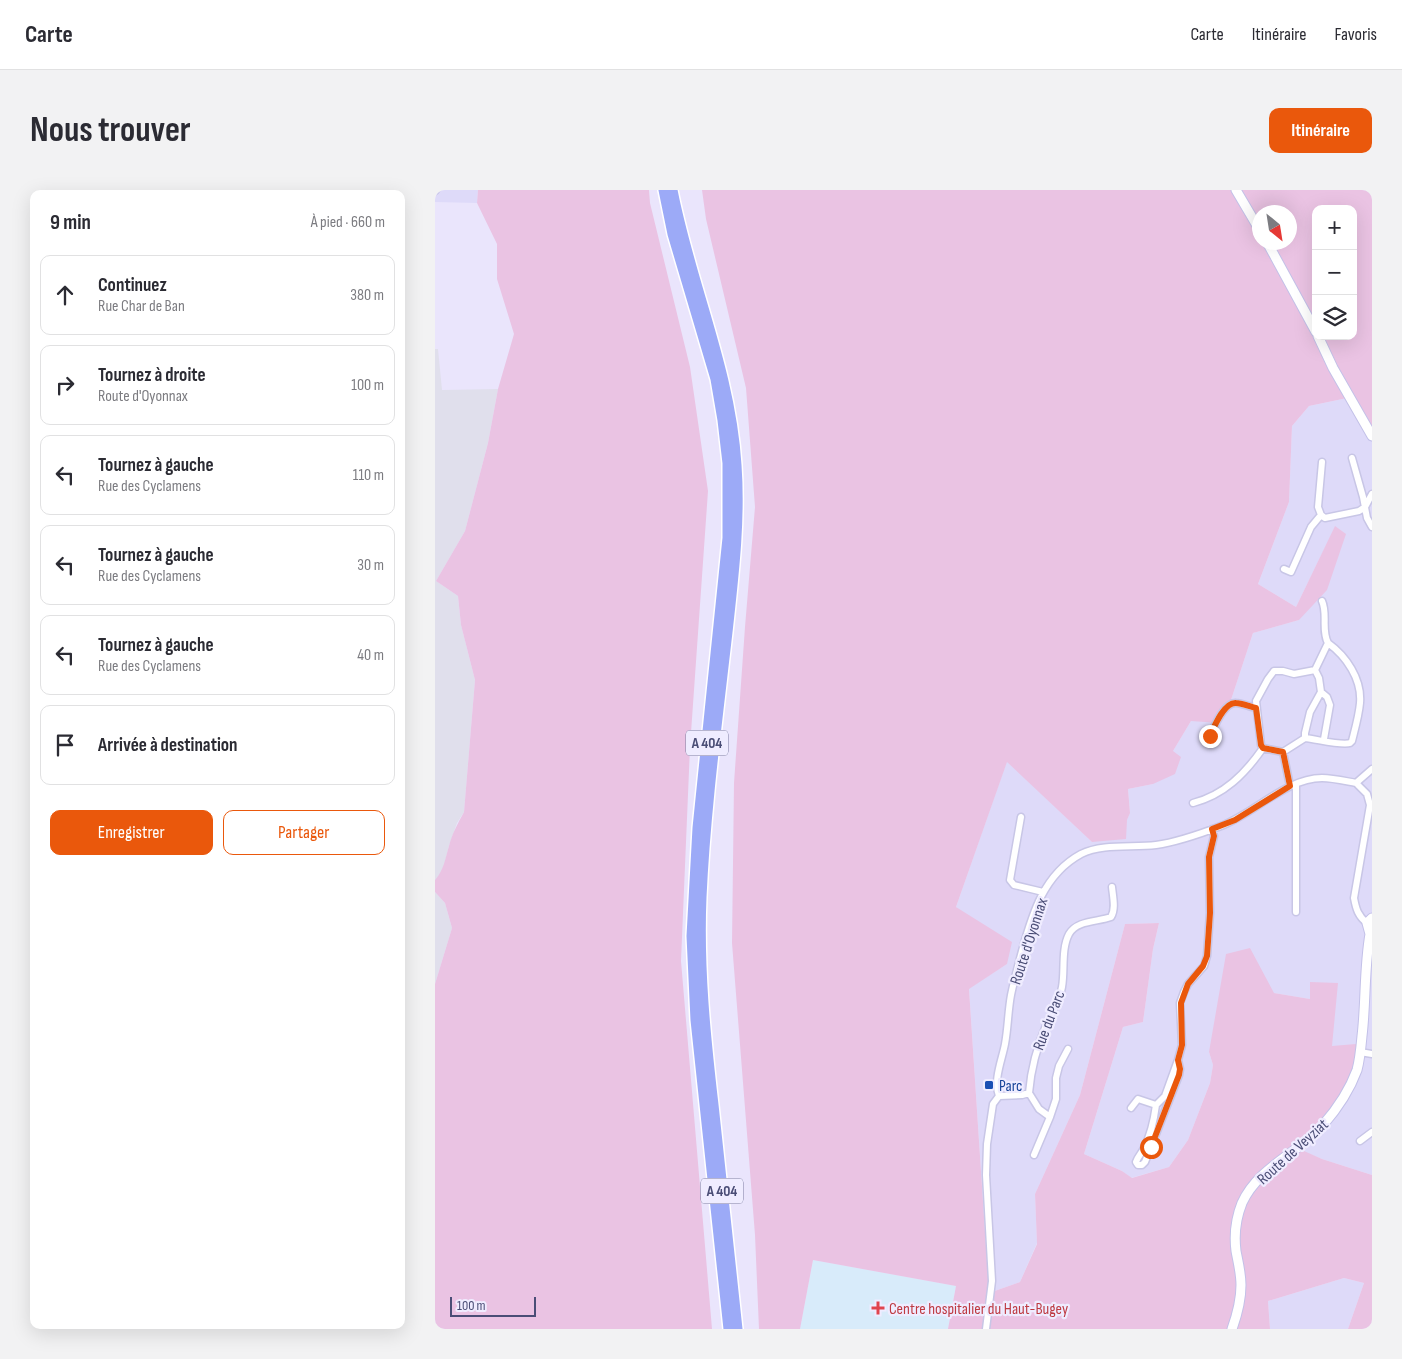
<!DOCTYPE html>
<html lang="fr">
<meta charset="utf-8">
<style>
:root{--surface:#fff;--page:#f2f2f3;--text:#2b2b33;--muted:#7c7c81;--line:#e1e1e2;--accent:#ea580c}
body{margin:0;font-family:"Sofia Sans Condensed",sans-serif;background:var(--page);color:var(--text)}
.controls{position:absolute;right:15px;top:15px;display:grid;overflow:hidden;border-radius:10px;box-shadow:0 5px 20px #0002}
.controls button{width:45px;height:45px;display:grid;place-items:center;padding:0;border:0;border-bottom:1px solid var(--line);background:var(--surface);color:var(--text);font:25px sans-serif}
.compass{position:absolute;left:817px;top:15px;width:45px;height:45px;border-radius:50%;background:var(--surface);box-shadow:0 5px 20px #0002;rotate:150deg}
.scale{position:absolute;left:15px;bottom:12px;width:86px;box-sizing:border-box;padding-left:5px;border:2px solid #4a4d76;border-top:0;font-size:14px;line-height:18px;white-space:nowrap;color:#4a4d76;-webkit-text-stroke:4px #efecff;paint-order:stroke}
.stop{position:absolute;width:15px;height:15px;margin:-11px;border:4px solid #ea580c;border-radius:50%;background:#fff}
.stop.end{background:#ea580c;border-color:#fff;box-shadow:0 1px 5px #0008}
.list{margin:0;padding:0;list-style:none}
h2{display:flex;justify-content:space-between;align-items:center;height:65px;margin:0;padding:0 20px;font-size:21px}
h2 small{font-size:16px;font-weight:400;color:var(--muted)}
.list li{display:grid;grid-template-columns:32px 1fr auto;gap:15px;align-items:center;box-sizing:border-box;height:80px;margin:0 10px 10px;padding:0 10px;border:1px solid var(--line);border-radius:10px}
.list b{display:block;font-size:19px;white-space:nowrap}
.list p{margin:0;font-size:16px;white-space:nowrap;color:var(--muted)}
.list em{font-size:16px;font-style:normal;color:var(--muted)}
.actions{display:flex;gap:10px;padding:15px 20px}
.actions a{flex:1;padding:11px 0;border:1px solid var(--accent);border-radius:10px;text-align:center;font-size:18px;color:var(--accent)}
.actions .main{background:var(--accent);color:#fff}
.icon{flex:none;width:28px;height:28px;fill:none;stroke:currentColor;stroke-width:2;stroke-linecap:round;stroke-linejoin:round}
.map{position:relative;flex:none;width:937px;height:1139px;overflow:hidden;border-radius:10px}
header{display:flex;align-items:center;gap:30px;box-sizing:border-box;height:70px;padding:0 25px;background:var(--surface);border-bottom:1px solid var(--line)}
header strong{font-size:24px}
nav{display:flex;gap:28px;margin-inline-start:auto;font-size:18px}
.intro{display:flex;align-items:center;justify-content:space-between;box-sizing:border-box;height:120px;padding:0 30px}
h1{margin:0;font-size:35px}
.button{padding:12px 22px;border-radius:10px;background:var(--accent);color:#fff;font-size:18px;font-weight:700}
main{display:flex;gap:30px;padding:0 30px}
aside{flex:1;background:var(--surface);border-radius:10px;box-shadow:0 5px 20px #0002}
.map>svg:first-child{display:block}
.residential{fill:#dedaf9}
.industrial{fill:#e0dfec}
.medical{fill:#d8ebfa}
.green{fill:#eac3e3;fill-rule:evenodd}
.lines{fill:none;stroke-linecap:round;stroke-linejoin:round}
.street-casing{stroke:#c8c6e6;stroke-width:9}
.secondary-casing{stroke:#c3c1e8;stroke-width:11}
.highway-casing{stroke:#fff;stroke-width:14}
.street{stroke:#fff;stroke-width:6}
.secondary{stroke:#fff;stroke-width:9}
.highway{stroke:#9caaf7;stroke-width:11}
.route{stroke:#ea580c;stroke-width:6}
.transit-dot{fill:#1a4fb4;stroke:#efecff;stroke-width:2}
.health-dot{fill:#e0444e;stroke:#efecff;stroke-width:2}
.labels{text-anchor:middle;stroke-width:4.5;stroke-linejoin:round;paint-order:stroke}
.shield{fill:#efecff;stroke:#7c7d9f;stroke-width:1}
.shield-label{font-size:15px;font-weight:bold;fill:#4a4d76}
.street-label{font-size:16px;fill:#4a4d76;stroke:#efecff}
.transit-label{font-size:16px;fill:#164399;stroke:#efecff;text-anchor:start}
.health-label{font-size:16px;fill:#be3a42;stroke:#efecff;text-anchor:start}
</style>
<header>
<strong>Carte</strong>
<nav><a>Carte</a><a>Itinéraire</a><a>Favoris</a></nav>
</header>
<div class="intro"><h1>Nous trouver</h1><a class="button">Itinéraire</a></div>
<main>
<aside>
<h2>9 min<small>À pied · 660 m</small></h2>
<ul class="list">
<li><svg class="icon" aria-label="ahead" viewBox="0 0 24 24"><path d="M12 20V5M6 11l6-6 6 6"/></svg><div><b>Continuez</b><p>Rue Char de Ban</p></div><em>380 m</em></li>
<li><svg class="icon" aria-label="right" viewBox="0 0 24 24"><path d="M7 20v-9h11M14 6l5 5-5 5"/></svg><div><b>Tournez à droite</b><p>Route d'Oyonnax</p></div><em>100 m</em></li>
<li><svg class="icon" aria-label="left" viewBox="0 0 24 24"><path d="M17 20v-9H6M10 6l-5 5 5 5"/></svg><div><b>Tournez à gauche</b><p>Rue des Cyclamens</p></div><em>110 m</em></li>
<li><svg class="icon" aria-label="left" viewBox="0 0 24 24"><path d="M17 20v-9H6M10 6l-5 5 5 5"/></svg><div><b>Tournez à gauche</b><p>Rue des Cyclamens</p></div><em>30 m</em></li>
<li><svg class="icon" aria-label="left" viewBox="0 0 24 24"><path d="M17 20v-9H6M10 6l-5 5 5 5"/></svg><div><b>Tournez à gauche</b><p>Rue des Cyclamens</p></div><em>40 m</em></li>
<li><svg class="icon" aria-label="arrive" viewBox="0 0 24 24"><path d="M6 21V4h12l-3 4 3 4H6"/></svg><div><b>Arrivée à destination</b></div></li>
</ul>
<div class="actions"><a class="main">Enregistrer</a><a>Partager</a></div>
</aside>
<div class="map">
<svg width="937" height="1139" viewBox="0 0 937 1139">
<rect width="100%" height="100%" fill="#eae5fc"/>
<!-- residential -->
<path class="residential" d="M0 0H43L42 13 0 12Z
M917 207 937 245V985L887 969 869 962 883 943 897 856 875 809 839 803 774 862 778 875 775 893 753 950 734 977 696 988 687 981 649 964 688 837 708 832 718 759 724 733 690 734 645 905 600 1004 602 1053 585 1092 554 1103 534 798 572 774 521 717 572 571 657 652 692 630 695 622 693 599 718 594 756 531 795 513 818 443 864 430 900 337 861 417 823 394 854 312 857 236 874 216Z
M909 1088 929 1093 913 1139H835L833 1111Z"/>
<!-- industrial -->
<path class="industrial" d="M0 159H3L7 200 63 199 53 253 30 341 1 391 23 406 26 435 40 490 29 622 22 633 14 656 7 683 0 690Z
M0 702 10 713 17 738 0 794Z"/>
<!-- medical -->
<path class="medical" d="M378 1070 521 1096 513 1139H365Z"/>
<!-- green -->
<path class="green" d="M43 0H214L215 13 255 177 273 301 255 557 246 771 277 1139H0V794L17 738 10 713 0 702V690C9 680 10 669 14 656 17 644 23 633 29 622L40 490 26 435 23 406 1 391 30 341 53 253 63 199 79 144 62 89V54L42 13Z
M267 0H937V245L917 207 874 216 857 236 854 312 823 394 861 417 900 336 911 344 892 400 864 430 818 443 795 513 784 533 756 531 738 561 746 567 740 584 718 594 693 599 695 623 692 630 691 649 657 652 572 572 521 717 577 752 572 774 534 799 554 1103 585 1092 602 1054 600 1004 645 905 690 734 724 733 718 759 708 832 688 837 649 964 687 981 697 988 734 977 753 950 775 893 778 875 774 862 791 764 815 758 839 803 875 809V792L903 793 897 856 921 854 923 884 869 961 887 969 937 985V1139H913L929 1093 909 1088 833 1111 835 1139H513L521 1096 378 1070 365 1139H324L320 1045 297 753 299 593 310 437 320 317 311 198 271 29ZM881 19H918V146H881ZM824 22H854V52H824Z"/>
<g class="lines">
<!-- street casing -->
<g class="street-casing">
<path id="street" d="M0 1 1 0
M917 268 928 307 932 328 937 337
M886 325 883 317 887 272
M849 379 856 382 876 337 886 325 890 328 924 321 930 317 937 304
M887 411C893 424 886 440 893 453
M886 502 892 507 895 515 889 549
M775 546C779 537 789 512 801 513 807 513 815 517 821 518
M870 548C881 549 907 556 915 553L917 551C920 539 924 525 925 513 927 489 911 466 893 453L880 480 884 488 886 502 875 522 870 543V548L848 562 828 558 826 555 821 511 833 489 839 481H848L859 484 880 480
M848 562 855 596
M921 593 932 604 935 615 919 708C921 719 923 726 932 733
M921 593 937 579
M861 594V722
M758 613C789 605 810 584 828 558
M586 627 575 690 579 695 608 702
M925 862 937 864
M743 870 745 879 744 885 710 972 707 975H703L701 972C703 966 707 963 709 958 716 944 719 930 721 915L730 906 743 870 747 855 745 813 749 802 753 794 769 776 772 766 775 723 774 667 779 646 777 639
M594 903 604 919 615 927 621 909V888L624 876 633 859
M564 906 587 905 594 903C596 878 602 856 612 833 617 821 625 810 627 797 630 781 626 759 634 744 642 730 663 732 676 727 681 719 678 707 677 697
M696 918 703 909 721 915
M925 951 937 942
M599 965 615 927
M551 1139 557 1091 551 985 552 954 558 914 564 906C558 890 567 870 570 854 573 838 573 821 576 805 579 790 583 776 587 761 597 724 609 684 646 664 668 653 697 658 721 655 743 652 765 644 786 636 819 624 851 588 887 588 898 588 910 591 921 593"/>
</g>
<!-- secondary casing -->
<g class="secondary-casing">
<path id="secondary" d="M801 0 824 39
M832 52 881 142
M883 146 898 178 937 246
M797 1139C802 1125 806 1110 806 1095 806 1083 803 1072 801 1061 799 1045 801 1028 807 1013 823 977 864 963 888 935 902 919 915 899 922 880 925 869 926 857 927 846 931 813 929 778 935 744L932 733 937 728"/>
</g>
<!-- highway casing -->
<g class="highway-casing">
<path id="highway" d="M229 0 238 44 281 189 288 230 293 273V348L263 638 257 746 261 830 294 1139
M237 0C255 94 295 179 301 275 305 331 298 387 292 442 282 530 270 619 266 707 263 777 270 846 278 915 286 990 294 1064 302 1139"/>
</g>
<!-- street -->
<use href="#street" class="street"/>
<!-- secondary -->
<use href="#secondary" class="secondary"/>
<!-- highway -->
<use href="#highway" class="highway"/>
</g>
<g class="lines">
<!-- route -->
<path class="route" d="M716 957 744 885 745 879 743 870 747 855 746 813 753 794 768 776 772 766 775 723 774 667 779 646 777 639 800 630 855 596 848 562 828 558 826 555 821 518C815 517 807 513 801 513 789 512 779 537 775 546"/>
</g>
<!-- markers -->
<rect class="transit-dot" x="549" y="890" width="10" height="10" rx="2.5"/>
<path class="health-dot" d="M440.5 1110.5h5v5h5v5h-5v5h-5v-5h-5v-5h5z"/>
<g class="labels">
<!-- shield labels -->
<g class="shield">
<rect x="251" y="540.5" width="42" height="25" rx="4"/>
<rect x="266" y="988.5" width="42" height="25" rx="4"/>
</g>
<g class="shield-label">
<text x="272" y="558">A 404</text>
<text x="287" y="1006">A 404</text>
</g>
<!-- street labels -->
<g class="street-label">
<text transform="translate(593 751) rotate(-72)" y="6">Route d'Oyonnax</text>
<text transform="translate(613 830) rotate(-69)" y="6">Rue du Parc</text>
<text transform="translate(857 961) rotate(-42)" y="6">Route de Veyziat</text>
</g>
<!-- transit labels -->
<g class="transit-label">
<text x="564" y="901">Parc</text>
</g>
<!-- health labels -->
<g class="health-label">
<text x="454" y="1124">Centre hospitalier du Haut-Bugey</text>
</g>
</g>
</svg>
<div class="controls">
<button>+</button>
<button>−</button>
<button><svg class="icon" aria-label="layers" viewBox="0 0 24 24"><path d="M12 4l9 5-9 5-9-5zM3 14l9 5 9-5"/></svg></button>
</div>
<svg class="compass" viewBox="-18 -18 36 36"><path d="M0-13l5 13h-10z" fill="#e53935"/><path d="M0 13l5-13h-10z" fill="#7c7c81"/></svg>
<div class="scale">100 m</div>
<div class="stop" style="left:716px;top:957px"></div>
<div class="stop end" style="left:775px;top:546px"></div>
</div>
</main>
